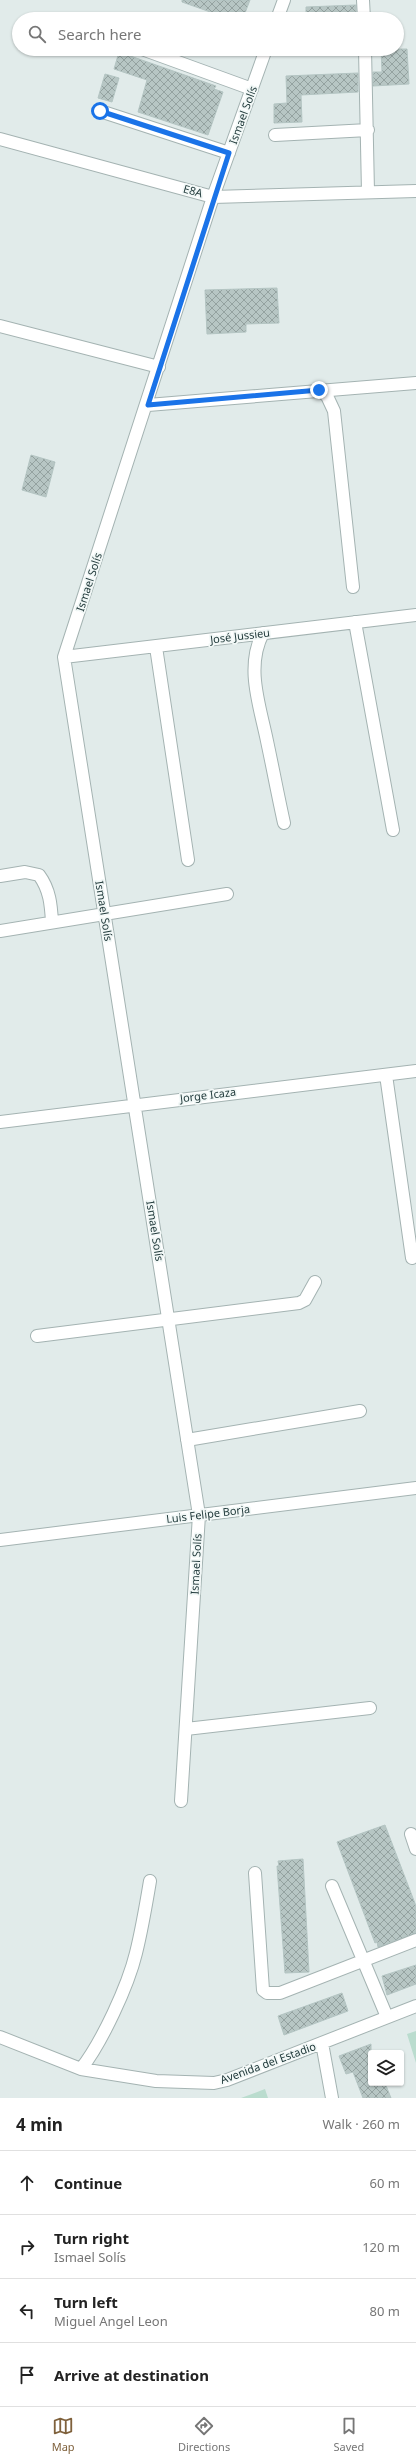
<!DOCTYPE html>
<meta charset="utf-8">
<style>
:root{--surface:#fff;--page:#f2f2f2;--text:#222;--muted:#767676;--line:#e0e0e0;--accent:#7f613c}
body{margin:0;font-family:"Noto Sans",sans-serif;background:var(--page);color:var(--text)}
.controls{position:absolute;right:12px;bottom:12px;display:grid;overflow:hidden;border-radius:4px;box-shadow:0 1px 3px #0004}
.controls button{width:36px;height:36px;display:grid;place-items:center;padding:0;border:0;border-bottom:1px solid var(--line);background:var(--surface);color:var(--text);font:20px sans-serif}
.stop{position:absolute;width:12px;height:12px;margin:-9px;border:3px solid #1a73e8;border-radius:50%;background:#fff}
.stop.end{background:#1a73e8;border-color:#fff;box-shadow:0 1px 4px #0008}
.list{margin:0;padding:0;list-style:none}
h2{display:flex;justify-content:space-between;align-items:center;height:52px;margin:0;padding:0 16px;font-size:17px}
h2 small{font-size:13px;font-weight:400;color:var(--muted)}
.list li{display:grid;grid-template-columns:26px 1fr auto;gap:12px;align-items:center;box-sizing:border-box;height:64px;padding:0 16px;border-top:1px solid var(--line)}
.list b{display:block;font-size:15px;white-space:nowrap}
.list p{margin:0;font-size:13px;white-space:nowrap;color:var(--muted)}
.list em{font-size:13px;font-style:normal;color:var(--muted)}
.icon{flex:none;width:22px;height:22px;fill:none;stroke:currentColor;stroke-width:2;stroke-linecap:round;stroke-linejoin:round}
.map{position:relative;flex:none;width:416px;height:2098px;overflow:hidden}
.search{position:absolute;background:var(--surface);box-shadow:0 1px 3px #0004;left:12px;right:12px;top:12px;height:44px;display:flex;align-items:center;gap:10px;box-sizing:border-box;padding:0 14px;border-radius:22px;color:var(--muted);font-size:15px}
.sheet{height:308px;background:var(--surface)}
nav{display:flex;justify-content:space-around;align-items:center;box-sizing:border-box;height:56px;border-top:1px solid var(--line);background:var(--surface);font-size:11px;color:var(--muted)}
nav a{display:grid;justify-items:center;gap:2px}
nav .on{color:var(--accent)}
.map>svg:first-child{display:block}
.park{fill:#badcce}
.building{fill:url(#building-cross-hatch);stroke:#b4c5c3}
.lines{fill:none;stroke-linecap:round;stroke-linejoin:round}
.minor-casing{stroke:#a4b3b2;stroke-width:14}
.minor{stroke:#fff;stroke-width:12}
.route{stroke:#1a73e8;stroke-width:5}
.labels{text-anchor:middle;stroke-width:3.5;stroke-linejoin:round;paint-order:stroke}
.street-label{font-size:11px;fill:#223b3c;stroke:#f2f8f7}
</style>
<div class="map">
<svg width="416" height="2098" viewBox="0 0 416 2098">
<defs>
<pattern id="building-cross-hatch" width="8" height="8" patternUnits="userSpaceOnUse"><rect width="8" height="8" fill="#b7c6c4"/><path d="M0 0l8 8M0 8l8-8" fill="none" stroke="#94a2a0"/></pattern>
</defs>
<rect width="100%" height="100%" fill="#e1ebea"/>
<!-- park -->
<path class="park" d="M416 2031V2063L407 2034Z
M265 2089 268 2098H241Z"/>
<!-- building -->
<path class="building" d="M182 0H250L245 13 241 12 238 19H214L216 14 182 2Z
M356 5V19H306V7Z
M381 49H407L409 84 373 86V72H382Z
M119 52 216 86 214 89 223 92 208 135 138 112 147 80 114 69Z
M358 73V92L301 95 302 122 274 123V104L287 103 286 76Z
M105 74 119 78 112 102 98 98Z
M277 288 279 323 246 324V332L207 334 205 290Z
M31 455 55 462 46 497 22 490Z
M385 1825 416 1906V1933L378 1947 377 1942 375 1943 337 1842Z
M303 1859 309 1972 285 1973 277 1866H279L278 1861Z
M416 1965V1984L387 1995 382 1976Z
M342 1993 348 2011 284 2035 278 2016Z
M371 2044V2083H385L391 2098H363L353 2072 346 2074 339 2056Z"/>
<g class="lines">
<!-- minor casing -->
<g class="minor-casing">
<path id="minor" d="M363 0 364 19
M277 19 284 0
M142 49 252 89
M299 49H306
M365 49 368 192
M100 111 229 153
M275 135 368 130
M0 139 213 197 416 191
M0 326 159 367
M319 390 327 396 334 411 353 587
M148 405 416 383
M355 622 393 830
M263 633C245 667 260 706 267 741 273 769 278 796 284 823
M156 647 188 860
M64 657 416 615
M0 876 25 872 39 875C50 890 51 905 52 922
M0 931 227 894
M386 1075 412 1258
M0 1122 416 1071
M37 1336 299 1303 305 1300 315 1282
M187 1440 360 1411
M0 1540 416 1488
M186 1729 370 1708
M181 1801 199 1515 64 657 213 197 266 49
M411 1834 416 1849
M255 1873 263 1990 267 1993H280L416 1940
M332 1886 387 2017
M0 2037 81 2069 156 2081 214 2083 227 2080 416 2006
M322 2043 332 2098
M81 2069C102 2042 128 1986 136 1953 142 1929 146 1905 150 1881"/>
</g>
<!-- minor -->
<use href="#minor" class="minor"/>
</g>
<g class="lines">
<!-- route -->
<path class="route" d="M100 111 229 153 148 405 319 390"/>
</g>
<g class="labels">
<!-- street labels -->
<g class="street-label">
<text transform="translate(243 115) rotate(-70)" y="4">Ismael Solís</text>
<text transform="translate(193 191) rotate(16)" y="4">E8A</text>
<text transform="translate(89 582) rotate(-72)" y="4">Ismael Solís</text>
<text transform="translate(240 636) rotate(-7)" y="4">José Jussieu</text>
<text transform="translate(104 911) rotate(81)" y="4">Ismael Solís</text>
<text transform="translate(208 1095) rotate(-7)" y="4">Jorge Icaza</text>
<text transform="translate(155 1231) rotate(81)" y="4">Ismael Solís</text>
<text transform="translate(208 1514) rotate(-7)" y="4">Luis Felipe Borja</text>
<text transform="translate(196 1564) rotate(-87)" y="4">Ismael Solís</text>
<text transform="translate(268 2063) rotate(-20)" y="4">Avenida del Estadio</text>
</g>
</g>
</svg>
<div class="controls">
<button><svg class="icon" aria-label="layers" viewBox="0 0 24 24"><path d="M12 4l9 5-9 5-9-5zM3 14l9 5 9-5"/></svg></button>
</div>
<div class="stop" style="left:100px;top:111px"></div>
<div class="stop end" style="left:319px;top:390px"></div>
<div class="search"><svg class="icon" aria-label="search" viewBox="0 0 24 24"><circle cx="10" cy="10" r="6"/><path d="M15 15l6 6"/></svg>Search here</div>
</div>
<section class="sheet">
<h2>4 min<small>Walk · 260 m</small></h2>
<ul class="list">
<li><svg class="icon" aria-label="ahead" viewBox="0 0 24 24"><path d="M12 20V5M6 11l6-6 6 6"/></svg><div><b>Continue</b></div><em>60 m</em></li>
<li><svg class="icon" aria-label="right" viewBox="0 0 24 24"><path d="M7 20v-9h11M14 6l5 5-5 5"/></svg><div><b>Turn right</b><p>Ismael Solís</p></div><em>120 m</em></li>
<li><svg class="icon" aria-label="left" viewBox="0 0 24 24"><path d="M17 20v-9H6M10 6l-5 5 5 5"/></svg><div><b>Turn left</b><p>Miguel Angel Leon</p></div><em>80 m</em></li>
<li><svg class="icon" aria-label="arrive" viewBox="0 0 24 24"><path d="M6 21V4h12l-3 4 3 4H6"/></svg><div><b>Arrive at destination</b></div></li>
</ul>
</section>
<nav>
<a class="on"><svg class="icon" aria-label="map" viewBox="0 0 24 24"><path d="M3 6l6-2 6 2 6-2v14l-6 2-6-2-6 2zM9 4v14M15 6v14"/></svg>Map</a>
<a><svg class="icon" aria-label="directions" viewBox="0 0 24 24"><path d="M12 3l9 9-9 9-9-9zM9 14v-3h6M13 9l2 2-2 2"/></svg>Directions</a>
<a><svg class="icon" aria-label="saved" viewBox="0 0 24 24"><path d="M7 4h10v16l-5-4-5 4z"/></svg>Saved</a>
</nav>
